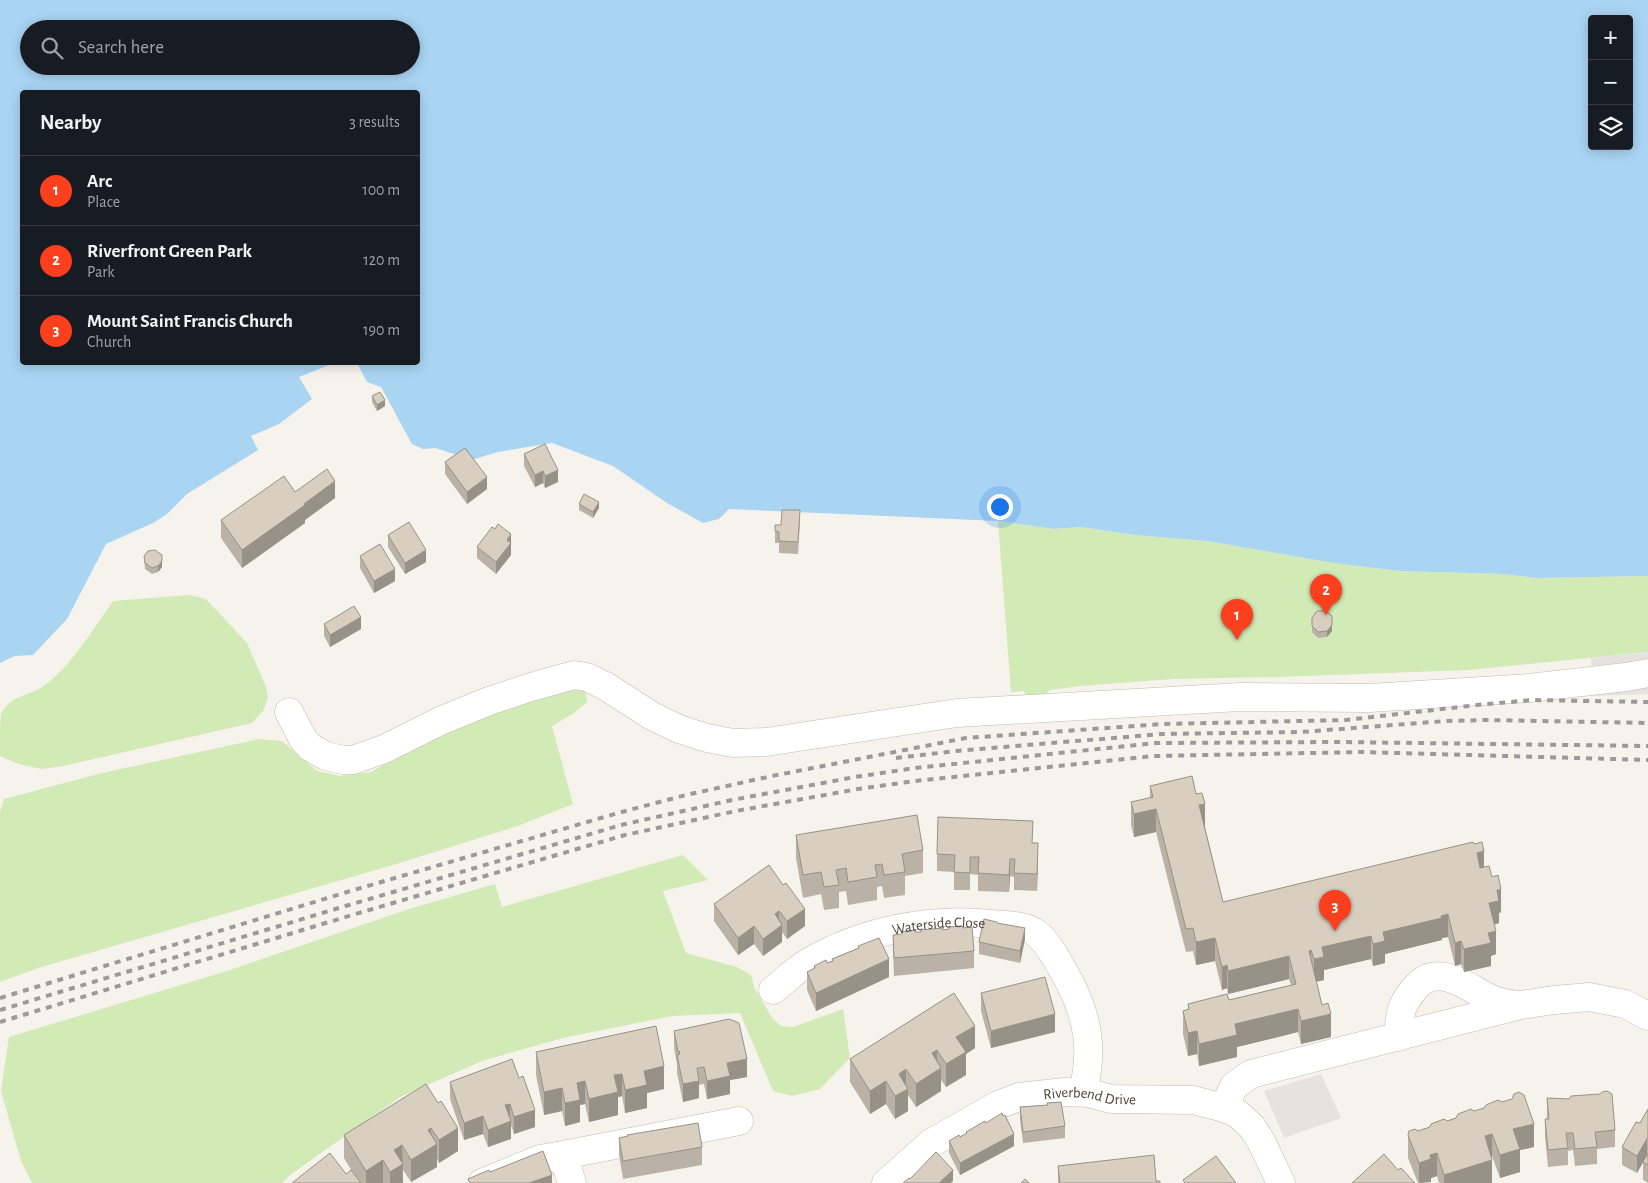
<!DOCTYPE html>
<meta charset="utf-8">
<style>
:root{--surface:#171b24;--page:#242831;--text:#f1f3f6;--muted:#9ea1a6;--line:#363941;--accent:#fc3f1d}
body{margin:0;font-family:"Alegreya Sans",sans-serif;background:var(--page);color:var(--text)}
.controls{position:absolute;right:15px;top:15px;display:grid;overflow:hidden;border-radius:5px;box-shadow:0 2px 12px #0003}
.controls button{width:45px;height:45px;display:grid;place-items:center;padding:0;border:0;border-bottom:1px solid var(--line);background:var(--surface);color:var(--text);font:25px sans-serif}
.you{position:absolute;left:999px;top:506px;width:18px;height:18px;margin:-12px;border:4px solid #fff;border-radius:50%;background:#1a73e8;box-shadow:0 0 0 8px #1a73e833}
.badge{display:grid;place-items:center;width:32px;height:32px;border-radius:50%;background:var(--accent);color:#fff;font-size:16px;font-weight:700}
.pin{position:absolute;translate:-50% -41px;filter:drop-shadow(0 1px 2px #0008)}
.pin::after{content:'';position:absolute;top:26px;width:18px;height:15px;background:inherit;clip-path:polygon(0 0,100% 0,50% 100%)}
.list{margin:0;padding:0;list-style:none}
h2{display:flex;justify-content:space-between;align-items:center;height:65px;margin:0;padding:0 20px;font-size:21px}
h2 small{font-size:16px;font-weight:400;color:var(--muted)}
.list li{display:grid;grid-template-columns:32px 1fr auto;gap:15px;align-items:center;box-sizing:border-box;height:70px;padding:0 20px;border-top:1px solid var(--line)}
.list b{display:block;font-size:19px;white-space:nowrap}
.list p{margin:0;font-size:16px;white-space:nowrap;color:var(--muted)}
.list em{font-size:16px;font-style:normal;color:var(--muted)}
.icon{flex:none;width:28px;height:28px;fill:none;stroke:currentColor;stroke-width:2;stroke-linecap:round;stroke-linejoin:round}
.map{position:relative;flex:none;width:1648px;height:1183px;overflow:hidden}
.search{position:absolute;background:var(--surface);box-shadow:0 2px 12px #0003;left:20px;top:20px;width:400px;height:55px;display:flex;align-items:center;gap:12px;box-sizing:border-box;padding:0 18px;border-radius:28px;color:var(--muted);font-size:19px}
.panel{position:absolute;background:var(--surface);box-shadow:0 2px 12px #0003;left:20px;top:90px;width:400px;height:275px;border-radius:5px}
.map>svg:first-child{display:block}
.green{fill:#d2eab5}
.parking{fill:#e5e3e0}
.water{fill:#a9d4f2;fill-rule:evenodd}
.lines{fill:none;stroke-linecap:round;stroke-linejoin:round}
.minor-casing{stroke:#c2bbae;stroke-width:29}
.minor{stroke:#fff;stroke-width:28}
.rail{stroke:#9a9a9a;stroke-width:4;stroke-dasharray:6 6;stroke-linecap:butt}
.wall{fill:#bab2a6}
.shaded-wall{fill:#979187}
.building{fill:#d8cfc1;stroke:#979187}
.labels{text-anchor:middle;stroke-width:4.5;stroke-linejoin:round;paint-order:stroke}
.street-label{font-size:15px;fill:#4b4439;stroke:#fff}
</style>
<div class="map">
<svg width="1648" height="1183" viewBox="0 0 1648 1183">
<rect width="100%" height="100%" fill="#f6f3ec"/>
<!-- green -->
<path class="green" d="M998 521 1054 529 1081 527 1135 535 1207 541 1334 563 1400 571 1505 574 1537 578 1648 576V652L1469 670 1278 677 1173 679 1080 686 1050 690 1044 695 1029 697 1023 691 1011 692Z
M189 595 206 599 247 643 266 687 268 698 263 711 252 723 63 766 42 769 18 764 0 756C0 747 0 721 1 714 12 693 30 697 45 685 71 666 94 628 113 601Z
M569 689H585L587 702 574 713 552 726 573 804 518 826 393 865 38 968 0 982V812L4 799 102 773 259 739 282 741 317 771 340 776 371 772 401 755 445 733 512 706Z
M683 855 708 880 663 891 686 953 737 967 751 975 754 987 772 1018 781 1026 793 1027 843 1009 850 1058 820 1089 792 1096 773 1091 740 1013 672 1016 563 1038 482 1061 400 1097 290 1175 282 1183H32L21 1161 1 1091 9 1037 227 971 409 909 495 884 502 907Z"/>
<!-- parking -->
<path class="parking" d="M1648 652V694L1594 696 1591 658Z
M1321 1074 1341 1118 1284 1138 1264 1091Z"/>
<!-- water -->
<path class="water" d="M0 0H1648V576L1537 578 1505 574 1400 571 1334 563 1207 541 1135 535 1081 527 1054 529 998 521 729 509 719 519 703 523 667 503 613 466 552 443 498 452 471 460 436 448 423 449 412 444 381 387 367 382 357 363 418 362V92H22V362L334 363 299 377 312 399 279 424 251 436 258 450 187 494 167 514 153 523 106 544 67 619 33 655 15 656 0 663ZM1592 19H1629V146H1592ZM29 29H411V66H29Z"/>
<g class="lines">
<!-- minor casing -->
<g class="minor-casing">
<g id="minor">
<path d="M289 712 303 739 310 747 326 756 343 760H353L384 749 440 721 489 701 531 687 574 675 587 677 607 687 652 716 679 729 707 738 733 743 766 742 957 713 1240 697 1369 698 1529 688 1626 677 1648 673"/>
<path id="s1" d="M773 990C785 981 796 969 809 962 862 931 931 917 991 924 1005 925 1024 925 1036 933 1049 942 1062 969 1070 983 1089 1021 1093 1051 1083 1092"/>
<path d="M1398 1037C1400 1013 1400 1005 1416 987 1438 962 1467 987 1489 998 1499 1003 1508 1004 1519 1005"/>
<path d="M1224 1108 1234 1086 1251 1074 1521 1005 1554 1000 1589 997 1625 1004 1648 1016"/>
<path d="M558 1156 739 1121"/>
<path d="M482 1183 540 1159 558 1156 567 1167 572 1183"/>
<path id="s2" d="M886 1183 931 1143 998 1105 1019 1097 1065 1092 1089 1093 1111 1099 1193 1100 1224 1108 1238 1114 1252 1127 1261 1141 1281 1183"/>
</g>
</g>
<!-- minor -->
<use href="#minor" class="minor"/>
<!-- rail -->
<path class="rail" d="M896 758 956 751 1161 734 1301 732 1446 721 1487 720 1648 723
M0 998 347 892 618 813 686 795 772 776 966 738 1163 724 1346 720 1477 705 1532 700 1648 702
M0 1010 349 905 621 825 732 800 855 777 915 768 1156 743 1339 742 1648 746
M0 1022 352 915 625 835 736 811 858 789 915 781 1154 756 1362 752 1648 760"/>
</g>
<!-- wall -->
<path class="wall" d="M372 396 385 406 377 411 372 402Z
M524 454 558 482 545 488 543 483 535 487 524 466Z
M445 462 487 489 467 504 445 474Z
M295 492 335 498 305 520V523L242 568 221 538V520Z
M579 504 599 508 593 518 579 510Z
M800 522 798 554 779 553V543H775V531L781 525Z
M495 529 511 534V555L496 574 477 558V547Z
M388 535 426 562 405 574 388 547Z
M144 556 162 561V567L158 572 152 574 145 569Z
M360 556 395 581 374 593 360 568Z
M1312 618 1332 631 1327 637 1318 638 1312 632Z
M324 624 361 629 330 647 324 636Z
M1150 786 1205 827 1223 902 1484 867 1501 912 1499 913V923L1494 925 1496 954 1491 956V966L1464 972 1461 964 1455 966 1448 937 1442 938V940L1385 954V963L1373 966 1371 959 1324 970V980L1316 982 1331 1037 1301 1044 1298 1032 1237 1047V1057L1199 1066 1197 1054 1188 1056 1183 1034V1011L1188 1010V1004L1229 1000 1291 985 1289 979 1228 994 1227 988 1222 990 1215 961 1196 965 1193 951 1186 952 1156 832 1134 837 1131 825V802L1150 798Z
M796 835 923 850V873L905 876V895L884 898 882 886 877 887V900L848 905 846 891 839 892V908L824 910 821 894 803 898 796 858Z
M1033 843 1038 860 1037 891 1014 890V877L1010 876 1009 892 978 891V875L970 874V890H954V872L937 871V854Z
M769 865 805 926 787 939 782 932V942L763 956 754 944 738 955 714 921V904Z
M997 923 1025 939 1020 963 979 954V942Z
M963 928 974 951V968L894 976 893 952V935Z
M858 946 889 977 816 1011 807 990V972L814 969V966L827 963 832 961V959L858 948Z
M954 993 975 1048 966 1054V1075L946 1087 941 1080V1091L916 1107 908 1095V1111L895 1119 886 1104 870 1114 850 1082V1059Z
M981 993 1055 1032 991 1048 981 1011Z
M656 1026 664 1089 647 1093V1108L625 1113 622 1096 618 1097V1115L589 1122 585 1104 580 1105V1122L565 1126 562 1111 544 1115 536 1075V1052Z
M674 1031 747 1077 730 1080V1094L707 1099 704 1084 699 1085V1098L683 1102 677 1073V1064L674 1048Z
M512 1059 535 1127 514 1134 511 1125V1139L488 1147 483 1134 464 1140 450 1099V1082Z
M1547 1098 1569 1099 1615 1130V1147L1597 1149V1164L1575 1166 1573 1150 1568 1151V1165L1548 1167 1545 1136V1119H1547Z
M438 1103 458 1151 439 1163 437 1159V1167L411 1182 403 1170V1183H292L353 1173 344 1158V1135Z
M1047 1103 1065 1126V1138L1023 1143 1020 1119V1107L1047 1105Z
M1648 1109V1183L1643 1180V1163L1637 1173 1622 1165V1147L1640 1123Z
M1474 1111 1534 1147 1520 1150V1172L1500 1178 1492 1156 1491 1157 1492 1183H1439L1437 1176 1431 1178V1182L1418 1183 1408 1158V1135Z
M966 1132 1014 1146 960 1175 949 1153V1141L966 1134Z
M619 1138 702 1147V1165L623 1179 619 1155Z
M1058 1166 1156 1181 1160 1183H1058Z"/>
<!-- shaded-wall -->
<path class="shaded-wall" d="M385 400V406L377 411V405Z
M558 470V482L545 488V476Z
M543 471V483L535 487V475Z
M487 477V489L467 504V492Z
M335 481V498L305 520V523L242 568V550Z
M599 502V508L593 518V512Z
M511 534V555L496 574V562L507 540Z
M426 550V562L405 574V563Z
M162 555V567L158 572V566Z
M395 569V581L374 593V581Z
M361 617V629L330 647V635Z
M1332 625V631L1327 637V631Z
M1205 804V827L1199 828V805Z
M1156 809V832L1134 837V814Z
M1038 843V860L1037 891V874Z
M1484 851V874L1477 876V853Z
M1010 859V876L1009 892V875Z
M1501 889V912L1499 913V923L1489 926V903L1497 890Z
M805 909V926L787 939V921Z
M779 911V927L782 925V942L763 956V939L775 914Z
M1448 914V937L1442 938V940L1385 954V963L1373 966V944L1383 932Z
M754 926V944L738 955V938Z
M1025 928V939L1020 963V951Z
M1496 931V954L1491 956V966L1464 972V949L1488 933Z
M1371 936V959L1324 970V980L1314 982V959L1322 947Z
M1215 938V961L1196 965V942Z
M1461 941V964L1455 966V943Z
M1311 950V973L1309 951Z
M1289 956V979L1228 994V971Z
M889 959V977L816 1011V993Z
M1227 965V988L1222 990V967Z
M1298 1009V1032L1237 1047V1057L1199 1066V1044L1235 1024Z
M1055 1014V1032L991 1048V1031Z
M1331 1014V1037L1301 1044V1021Z
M975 1026V1048L966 1054V1075L946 1087V1064L956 1037Z
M1197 1031V1054L1188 1056V1033Z
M937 1050V1071L941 1068V1091L916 1107V1084L932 1053Z
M747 1059V1077L730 1080V1094L707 1099V1081L727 1063Z
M664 1066V1089L647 1093V1108L625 1113V1090L644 1071Z
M906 1069V1090L908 1089V1111L895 1119V1096L899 1074Z
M622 1074V1096L618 1097V1115L589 1122V1099L614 1075Z
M585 1081V1104L580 1105V1122L565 1126V1103L577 1083Z
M699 1081V1098L683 1102V1084Z
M886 1081V1104L870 1114V1091Z
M562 1088V1111L544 1115V1092Z
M510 1104V1121L505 1105Z
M535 1110V1127L514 1134V1117Z
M483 1116V1134L464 1140V1123Z
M511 1121V1139L488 1147V1130Z
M1534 1124V1147L1520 1150V1172L1500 1178V1155L1513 1129Z
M431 1128V1147L437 1144V1167L411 1182V1160L428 1130Z
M458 1128V1151L439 1163V1140Z
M1014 1134V1146L960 1175V1163Z
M1492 1134V1156L1485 1159V1136Z
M1647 1137V1154L1637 1173V1156Z
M402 1145 403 1183H390V1172L394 1150Z
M1437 1153V1176L1431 1178V1182L1419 1183V1163L1430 1155Z
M383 1160V1183H366V1171Z
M1492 1160V1183H1444V1175Z
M953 1170V1181L951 1183H939Z
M552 1175V1183H529Z"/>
<!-- building -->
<path class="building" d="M380 392 385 400 377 405 372 396Z
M545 444 558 470 545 476 543 471 535 475 524 454Z
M465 448 487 477 467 492 445 462Z
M327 469 335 481 304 504 305 505 242 550 221 520 284 476 295 492Z
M584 494 599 502 593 512 579 504Z
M782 510H800L798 542 779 541V532L775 531V525H781Z
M409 522 426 550 405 563 388 535Z
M498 524 511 534 507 540 511 543 496 562 477 547 492 527 495 529Z
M380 544 395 569 374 581 360 556Z
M155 550 162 555V561L158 566 152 568 145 563 144 556 148 551Z
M354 606 361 617 330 635 324 624Z
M1317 611H1326L1332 616V625L1327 631 1318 632 1312 626V618Z
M1192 776 1196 794 1202 793 1205 804 1199 805 1223 902 1473 842 1474 844 1482 842 1484 851 1477 853 1480 868 1489 866 1492 877 1498 875 1501 889 1497 890 1499 901 1489 903 1496 931 1488 933 1491 943 1464 949 1461 941 1455 943 1448 914 1441 916 1442 918 1383 932 1385 941 1373 944 1371 936 1322 947 1324 957 1314 959 1311 950 1309 951 1322 1005 1328 1003 1331 1014 1301 1021 1298 1009 1235 1024 1237 1035 1199 1044 1197 1031 1188 1033 1183 1011 1189 1009 1188 1004 1227 994 1229 1000 1296 984 1289 956 1228 971 1227 965 1222 967 1215 938 1196 942 1193 928 1186 929 1156 809 1134 814 1131 802 1153 797 1150 786Z
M917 815 923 850 902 854 905 872 884 875 882 864 875 865 877 877 848 882 846 868 836 870 839 885 824 887 821 872 803 875 796 835Z
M938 817 1033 821 1032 843H1038L1037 874 1014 873 1015 859H1010L1009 875 978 873 979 857H970V873L954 872 955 855 937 854Z
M769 865 783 885 786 883 805 909 787 921 779 911 775 914 782 925 763 939 754 926 738 938 714 904Z
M984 919 997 922V923L1025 928 1020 951 979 942Z
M962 926 963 928 972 927 974 951 894 958 893 935 902 934V932L915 930V932H921V930L943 928V930L949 929V927Z
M879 938 889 959 816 993 807 972 815 968 814 966 826 960 827 963 833 961 832 959 859 948 858 946Z
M1045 977 1055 1014 991 1031 981 993Z
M954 993 975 1026 956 1037 966 1052 946 1064 937 1050 932 1053 941 1068 916 1084 906 1069 899 1074 908 1089 895 1096 886 1081 870 1091 850 1059Z
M729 1019 739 1023 747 1059 727 1063 730 1076 707 1081 704 1067 697 1068 699 1081 683 1084 677 1055 680 1054 679 1051H678L674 1031Z
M656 1026 664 1066 644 1071 647 1085 625 1090 622 1074 614 1075 618 1092 589 1099 585 1081 577 1083 580 1100 565 1103 562 1088 544 1092 536 1052Z
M512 1059 519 1078 523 1076 535 1110 514 1117 510 1104 505 1105 511 1121 488 1130 483 1116 464 1123 450 1082Z
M426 1084 438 1103 441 1101 458 1128 439 1140 431 1128 428 1130 437 1144 411 1160 402 1145 394 1150 403 1164 390 1172 383 1160 366 1171 344 1135Z
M1607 1091 1612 1094 1615 1130 1595 1132 1597 1147 1575 1149 1573 1133H1566L1568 1148 1548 1150 1545 1119H1549L1547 1098 1569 1099 1571 1096 1600 1094 1602 1092Z
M1519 1092 1524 1095 1534 1124 1513 1129 1520 1149 1500 1155 1492 1134 1485 1136 1492 1160 1444 1175 1437 1153 1430 1155 1431 1159 1419 1163 1408 1135 1409 1131 1415 1129 1418 1131 1430 1127 1431 1124 1444 1119 1447 1121 1456 1118 1458 1114 1471 1109 1474 1111 1484 1108 1486 1105 1498 1100 1502 1102 1512 1099 1514 1094Z
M1061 1102 1065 1126 1023 1132 1020 1107 1048 1105 1047 1103Z
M1648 1109V1137L1637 1156 1622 1147 1636 1122 1640 1123Z
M1002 1113 1003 1116 1005 1115 1014 1134 960 1163 949 1141 959 1135 960 1137 967 1133 966 1132 985 1121 986 1123Z
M698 1123 702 1147 623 1161 619 1138 628 1136 627 1135Z
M543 1151 552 1175 529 1183H470L468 1179 489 1170 490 1172Z
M936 1152 953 1170 939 1183H903L909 1178 910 1179Z
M330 1153 346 1174 351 1170 361 1183H292Z
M1648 1153V1165L1643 1162Z
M1384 1154 1398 1170 1401 1168 1415 1183H1352Z
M1154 1155 1156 1181H1160V1183H1060L1058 1166Z
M1216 1156 1236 1183H1185L1183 1180Z
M1025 1179 1029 1183H1021Z"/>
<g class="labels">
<!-- street labels -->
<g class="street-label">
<text dy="5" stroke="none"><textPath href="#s1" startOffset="182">Waterside Close</textPath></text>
<text dy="5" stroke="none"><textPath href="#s2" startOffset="231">Riverbend Drive</textPath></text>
</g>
</g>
</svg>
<div class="controls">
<button>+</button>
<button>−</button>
<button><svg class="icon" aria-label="layers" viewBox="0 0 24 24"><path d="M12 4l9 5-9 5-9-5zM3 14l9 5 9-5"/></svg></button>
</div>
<div class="you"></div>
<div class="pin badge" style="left:1237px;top:640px">1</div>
<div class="pin badge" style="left:1326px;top:615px">2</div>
<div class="pin badge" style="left:1335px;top:931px">3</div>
<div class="search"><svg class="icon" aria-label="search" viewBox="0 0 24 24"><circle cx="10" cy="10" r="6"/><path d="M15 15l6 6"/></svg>Search here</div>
<section class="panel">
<h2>Nearby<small>3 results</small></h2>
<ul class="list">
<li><span class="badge">1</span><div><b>Arc</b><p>Place</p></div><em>100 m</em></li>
<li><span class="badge">2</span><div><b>Riverfront Green Park</b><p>Park</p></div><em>120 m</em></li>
<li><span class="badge">3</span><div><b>Mount Saint Francis Church</b><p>Church</p></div><em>190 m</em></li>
</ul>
</section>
</div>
